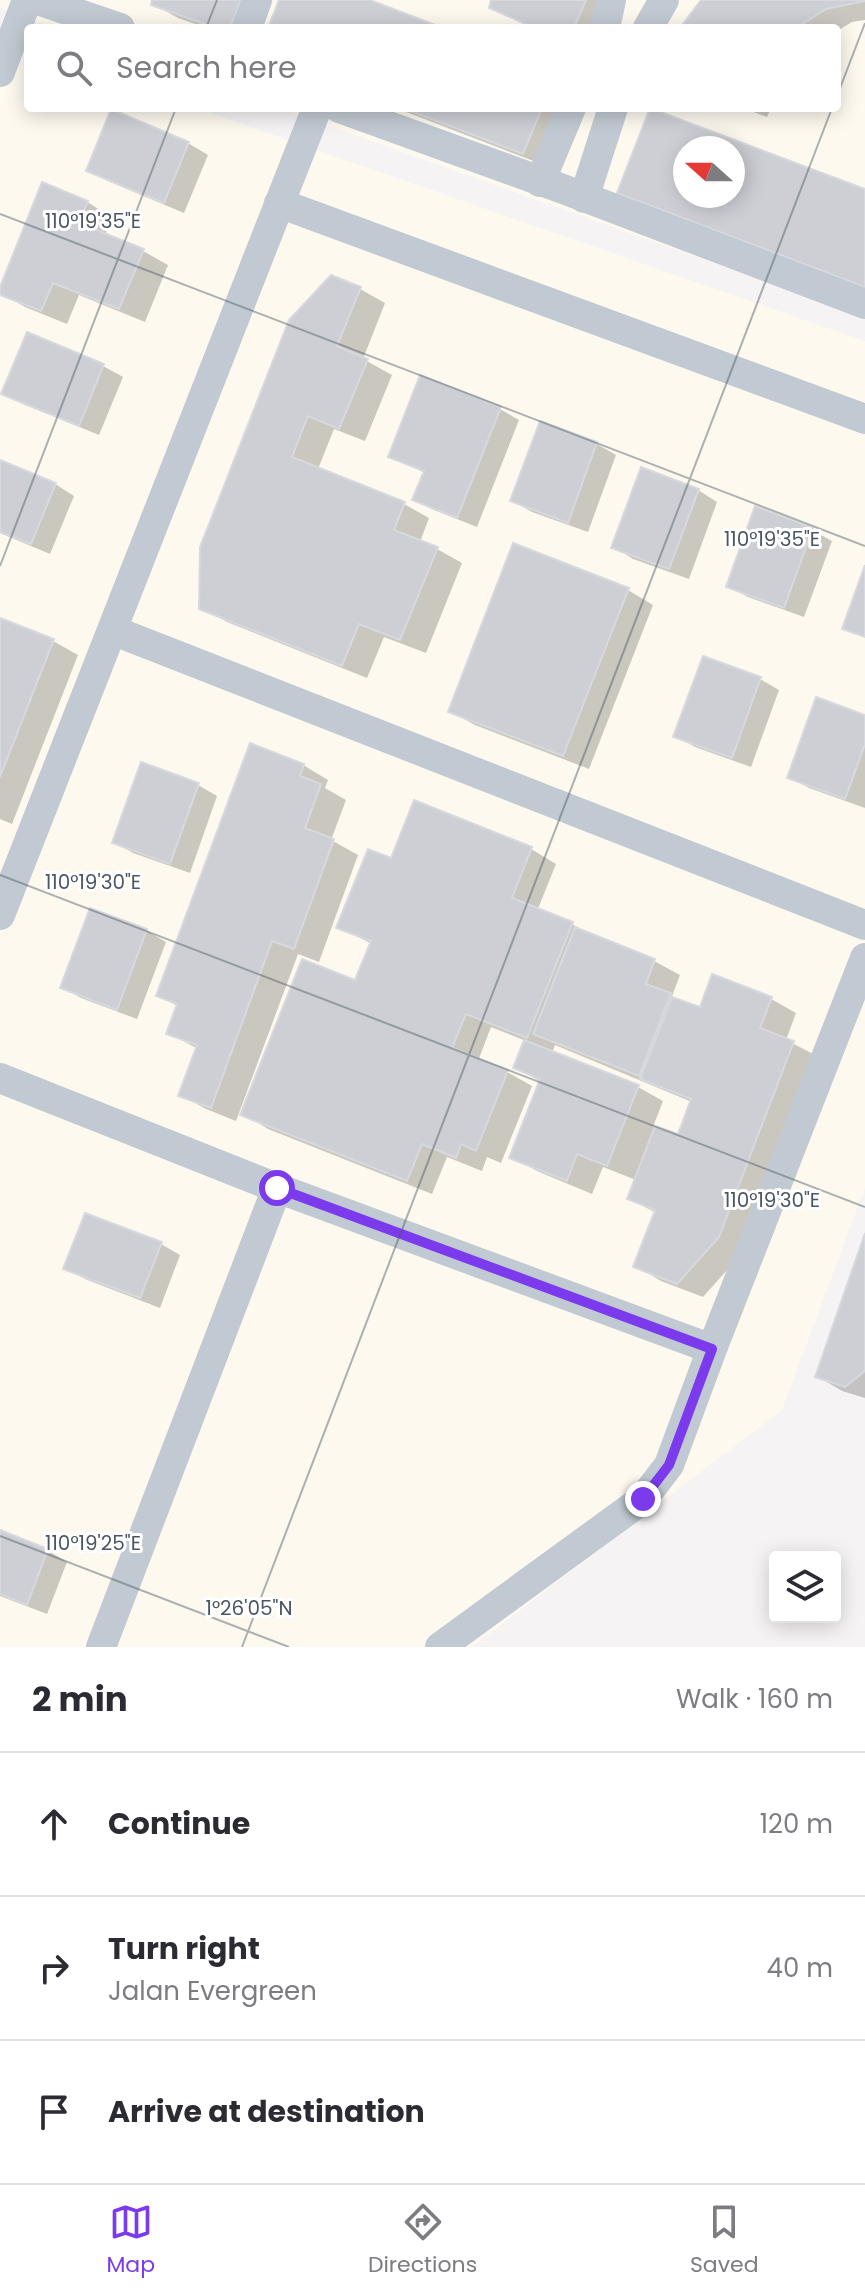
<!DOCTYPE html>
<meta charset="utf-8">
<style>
:root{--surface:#fff;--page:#f2f2f3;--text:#2b2b33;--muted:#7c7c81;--line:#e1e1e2;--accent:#7c3aed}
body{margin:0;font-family:Poppins,sans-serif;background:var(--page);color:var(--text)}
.controls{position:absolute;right:24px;bottom:24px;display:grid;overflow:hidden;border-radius:8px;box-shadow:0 4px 20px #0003}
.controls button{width:72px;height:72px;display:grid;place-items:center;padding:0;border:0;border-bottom:2px solid var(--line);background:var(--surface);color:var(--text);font:40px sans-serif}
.compass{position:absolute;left:673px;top:136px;width:72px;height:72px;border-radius:50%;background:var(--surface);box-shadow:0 4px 20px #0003;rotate:291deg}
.stop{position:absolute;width:24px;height:24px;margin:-18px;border:6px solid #7c3aed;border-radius:50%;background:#fff}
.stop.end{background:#7c3aed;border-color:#fff;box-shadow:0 2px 8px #0008}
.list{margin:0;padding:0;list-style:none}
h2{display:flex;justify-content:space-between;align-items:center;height:104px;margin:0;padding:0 32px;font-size:34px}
h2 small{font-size:26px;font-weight:400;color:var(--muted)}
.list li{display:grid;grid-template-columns:52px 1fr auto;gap:24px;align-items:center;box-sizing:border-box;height:144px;padding:0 32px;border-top:2px solid var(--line)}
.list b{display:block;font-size:30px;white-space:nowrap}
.list p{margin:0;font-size:26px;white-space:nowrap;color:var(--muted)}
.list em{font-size:26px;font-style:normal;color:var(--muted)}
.icon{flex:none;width:44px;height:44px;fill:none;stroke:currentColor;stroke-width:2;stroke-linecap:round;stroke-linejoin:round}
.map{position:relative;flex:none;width:865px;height:1647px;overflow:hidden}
.search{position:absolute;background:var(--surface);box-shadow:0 4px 20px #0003;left:24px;right:24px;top:24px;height:88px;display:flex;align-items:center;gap:20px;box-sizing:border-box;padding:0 28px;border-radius:8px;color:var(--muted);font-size:30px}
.sheet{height:536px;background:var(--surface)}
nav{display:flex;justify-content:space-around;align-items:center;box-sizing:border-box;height:112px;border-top:2px solid var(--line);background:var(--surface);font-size:22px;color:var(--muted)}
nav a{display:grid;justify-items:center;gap:4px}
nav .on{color:var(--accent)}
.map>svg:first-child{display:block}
.commercial{fill:#fdf9ef;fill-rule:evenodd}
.shadow{fill:#0003;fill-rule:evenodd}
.building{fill:#cdcfd5;stroke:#d7d9de;stroke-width:2;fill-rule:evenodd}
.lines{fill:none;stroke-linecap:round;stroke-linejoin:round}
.street{stroke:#c1cad2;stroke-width:30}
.route{stroke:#7c3aed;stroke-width:10}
.ticks{fill:none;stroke:#4a5661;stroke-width:2;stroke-opacity:0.45}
.ticks-label{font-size:20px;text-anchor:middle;fill:#4a5661;stroke:#fff;stroke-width:6;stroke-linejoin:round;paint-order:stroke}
</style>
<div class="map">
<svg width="865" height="1647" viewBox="0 0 865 1647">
<rect width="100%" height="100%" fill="#f5f3f3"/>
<!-- commercial -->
<path class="commercial" d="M0 0H865V317L279 108H837V28H55L0 8ZM685 148H733V196H685Z
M0 40 28 50V108H196L865 341V1188L782 1410 472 1647H0Z"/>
<!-- shadow -->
<path class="shadow" d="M154 0H271L261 28H206L178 18 153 4Z
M493 0H614L605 28H531L491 7Z
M704 0H865V20L852 22 837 31V28H683Z
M396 108H572L549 167Z
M743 108H771L767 117Z
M651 110 865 191V290L645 207 620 192ZM685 148H733V196H685Z
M112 112 188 143 208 155 184 213 108 181 89 170Z
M87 202 112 217 105 235 143 251 168 265 145 322 79 295 67 324 25 307 0 293Z
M360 289 385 303 363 359 392 375 365 441 334 429 318 469 404 504 429 518 420 542 437 549 462 563 426 653 384 637 367 678 227 622 201 607Z
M28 335 103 366 123 377 99 435 23 404 4 393Z
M500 409 519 420 477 527 434 510 415 499 425 473 390 456Z
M541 423 597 444 616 455 588 532 532 512 513 501Z
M0 462 55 484 74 496 50 554 0 533Z
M698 490 717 502 689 579 633 559 614 547Z
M812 530 832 541 804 617 748 597 728 586Z
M628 590 653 605 589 769 475 725 450 711Z
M0 620 53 641 78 655 12 824 0 819Z
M760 679 779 690 751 767 695 747 676 736Z
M865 717V808L809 788 790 777Z
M303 765 328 780 325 788 346 800 331 840 358 855 319 962 298 954 236 1121 206 1109 181 1095 198 1049 169 1033 179 1007 159 995Z
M198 785 217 796 190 873 133 853 114 842Z
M415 803 531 849 556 864 537 911 572 924 595 937 654 961 680 975 672 996 685 1004 701 1010 771 999 796 1013 786 1040 819 1057 744 1251 703 1297 661 1281 636 1266 656 1213 629 1198 636 1180 603 1167 592 1194 537 1171 512 1157 541 1082 516 1067 526 1041 491 1027 478 1061 507 1072 532 1086 501 1163 487 1157 482 1171 447 1157 432 1194 268 1129 243 1114 356 983 372 944 339 927 393 860ZM555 1045 692 1102 679 1137 653 1127 663 1101 638 1087 552 1053Z
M91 910 147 931 166 942 137 1019 81 998 62 987Z
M865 1239V1398L842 1391 817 1376Z
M161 1244 180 1255 160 1308 85 1279 66 1268Z
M0 1532 47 1550 67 1562 47 1614 0 1596Z"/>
<!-- building -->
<path class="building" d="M152 0H241L230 28H216L151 5Z
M279 0H370L443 28H268Z
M491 0H586L574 28H535L489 8Z
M701 0H865V1L826 9 796 28H680Z
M403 108H542L523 154Z
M650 108 865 189V287L617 193ZM685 148H733V196H685Z
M111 109 189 142 164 203 86 171Z
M42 182 88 201 79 223 144 249 119 309 53 283 41 311 0 295V287Z
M331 275 361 287 337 346 368 359 339 429 308 416 292 457 405 502 394 530 438 547 400 640 359 624 342 666 199 609 200 547 289 320Z
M27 332 104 364 79 426 1 394Z
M420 375 501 407 457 518 412 500 424 471 388 457Z
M540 421 597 442 568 523 510 501Z
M0 460 56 483 31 544 0 532Z
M641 467 699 489 669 569 611 548Z
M755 506 813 528 784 608 726 587Z
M513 543 629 588 563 756 448 712Z
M865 565V637L842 629Z
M0 618 54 639 0 777Z
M703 656 761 677 732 758 673 737Z
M816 697 865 715V744L845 799 787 778Z
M250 743 304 764 300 776 321 784 305 828 334 839 294 949 272 941 211 1108 178 1096 197 1045 166 1034 177 1004 156 996Z
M141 762 199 783 170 864 112 843Z
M414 800 532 847 512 898 573 922 527 1038 466 1014 452 1048 508 1070 476 1151 461 1144 456 1158 422 1144 407 1181 240 1115 302 959 355 980 371 941 336 928 368 849 391 858Z
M90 908 147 929 117 1010 60 988Z
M575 927 655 959 646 984 671 993 639 1076 533 1034Z
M712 974 772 997 760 1028 794 1041 719 1237 677 1284 633 1267 655 1210 627 1199 655 1126 678 1134 691 1099 640 1079 672 997 700 1007Z
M524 1040 639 1085 607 1166 577 1154 567 1181 509 1158 540 1079 513 1068Z
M85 1213 162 1242 140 1298 63 1269Z
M865 1233V1371L845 1387 815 1377Z
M0 1530 48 1549 27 1605 0 1594Z"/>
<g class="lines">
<!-- street -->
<path class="street" d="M38 0 120 28
M247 28 257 0
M605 28 611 0
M648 28 664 0
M0 72 27 0
M339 108 563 189 865 304
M540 182 571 108
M584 198 613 108
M279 203 865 419
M112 630 865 925
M0 915 317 108
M0 1078 277 1188 712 1349
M101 1647 277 1188
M440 1647 643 1499 669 1465 712 1349 865 958"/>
</g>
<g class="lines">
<!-- route -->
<path class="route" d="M277 1188 712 1349 669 1465 643 1499"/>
</g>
<!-- ticks -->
<path class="ticks" d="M206 28 217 0M837 96 865 23M0 214 865 546M0 566 176 108M0 875 865 1207M0 1536 289 1647M242 1647 832 108"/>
<g class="ticks-label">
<text x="93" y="228">110°19'35"E</text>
<text x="772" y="546">110°19'35"E</text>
<text x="93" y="889">110°19'30"E</text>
<text x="772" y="1207">110°19'30"E</text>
<text x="93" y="1550">110°19'25"E</text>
<text x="249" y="1615">1°26'05"N</text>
</g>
</svg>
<div class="controls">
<button><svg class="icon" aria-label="layers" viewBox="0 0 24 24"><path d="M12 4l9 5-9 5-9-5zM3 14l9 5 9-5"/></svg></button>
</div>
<svg class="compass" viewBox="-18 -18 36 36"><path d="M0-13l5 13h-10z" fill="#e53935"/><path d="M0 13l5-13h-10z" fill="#7c7c81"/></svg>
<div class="stop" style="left:277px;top:1188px"></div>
<div class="stop end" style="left:643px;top:1499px"></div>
<div class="search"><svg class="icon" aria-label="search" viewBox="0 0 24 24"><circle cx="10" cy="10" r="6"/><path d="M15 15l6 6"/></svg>Search here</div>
</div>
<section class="sheet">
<h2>2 min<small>Walk · 160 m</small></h2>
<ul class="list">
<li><svg class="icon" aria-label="ahead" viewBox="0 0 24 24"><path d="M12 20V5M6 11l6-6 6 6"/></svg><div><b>Continue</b></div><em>120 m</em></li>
<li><svg class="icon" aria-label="right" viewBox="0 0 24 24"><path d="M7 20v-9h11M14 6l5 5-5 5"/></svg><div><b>Turn right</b><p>Jalan Evergreen</p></div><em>40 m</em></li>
<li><svg class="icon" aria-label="arrive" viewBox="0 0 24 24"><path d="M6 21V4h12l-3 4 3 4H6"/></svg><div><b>Arrive at destination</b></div></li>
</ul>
</section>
<nav>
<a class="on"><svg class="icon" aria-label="map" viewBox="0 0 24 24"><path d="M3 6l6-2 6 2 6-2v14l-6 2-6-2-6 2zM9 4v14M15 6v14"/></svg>Map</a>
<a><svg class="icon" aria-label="directions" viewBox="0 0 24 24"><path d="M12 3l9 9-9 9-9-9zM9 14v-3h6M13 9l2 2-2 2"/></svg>Directions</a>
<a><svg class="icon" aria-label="saved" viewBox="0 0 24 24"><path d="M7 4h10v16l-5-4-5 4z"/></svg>Saved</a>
</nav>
